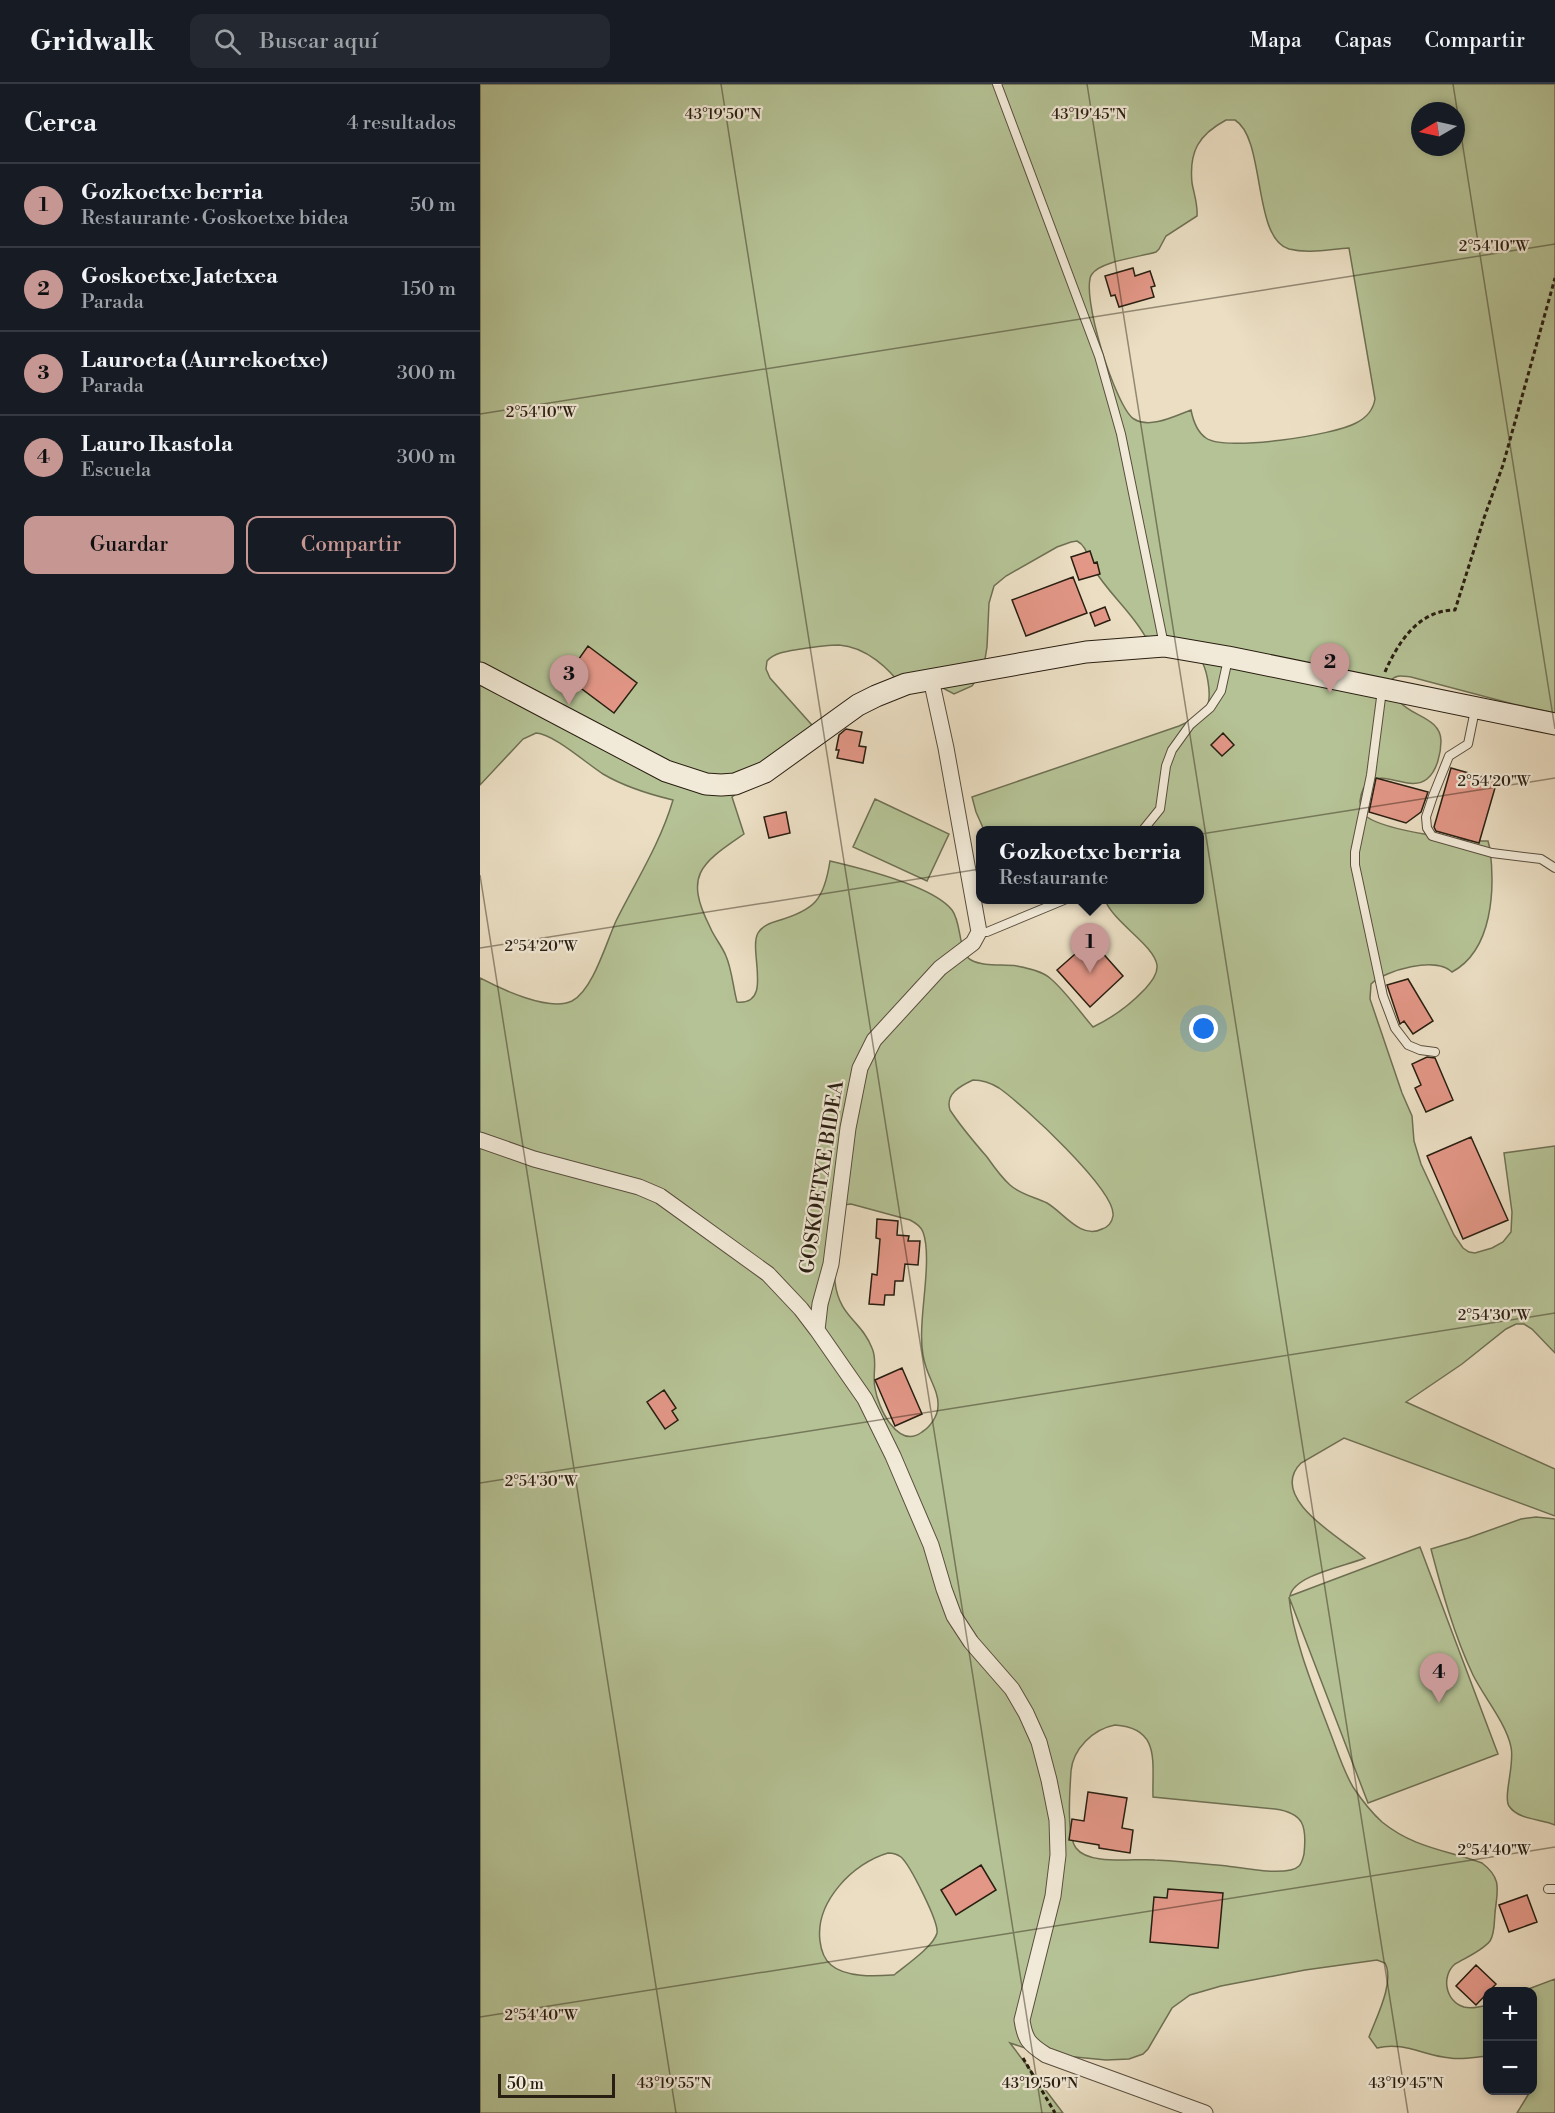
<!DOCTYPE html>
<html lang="es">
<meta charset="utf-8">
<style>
:root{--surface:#171b24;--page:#242831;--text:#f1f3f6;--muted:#9ea1a6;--line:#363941;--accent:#c59692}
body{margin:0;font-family:"Libre Bodoni",serif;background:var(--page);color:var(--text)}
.controls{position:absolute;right:18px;bottom:18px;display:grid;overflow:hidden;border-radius:12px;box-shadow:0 3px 9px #0003}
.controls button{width:54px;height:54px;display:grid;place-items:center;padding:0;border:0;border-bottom:2px solid var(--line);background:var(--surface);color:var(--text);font:30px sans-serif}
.compass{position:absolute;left:931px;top:18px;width:54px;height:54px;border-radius:50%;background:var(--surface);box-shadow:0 3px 9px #0003;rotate:261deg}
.scale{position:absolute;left:18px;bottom:15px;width:117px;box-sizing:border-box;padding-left:6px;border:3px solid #281e11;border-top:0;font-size:16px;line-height:21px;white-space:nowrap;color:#281e11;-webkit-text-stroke:4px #f2ead8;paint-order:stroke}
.you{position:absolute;left:724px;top:945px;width:21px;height:21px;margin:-15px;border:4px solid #fff;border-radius:50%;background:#1a73e8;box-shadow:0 0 0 9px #1a73e833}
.badge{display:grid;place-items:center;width:39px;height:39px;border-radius:50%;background:var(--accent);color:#111;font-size:20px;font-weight:700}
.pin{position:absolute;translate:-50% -50px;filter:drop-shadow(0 2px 3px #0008)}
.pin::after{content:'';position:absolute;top:32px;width:21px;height:18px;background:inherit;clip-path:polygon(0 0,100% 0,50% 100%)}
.popup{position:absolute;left:496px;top:742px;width:228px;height:78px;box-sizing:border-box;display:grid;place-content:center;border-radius:12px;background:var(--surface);filter:drop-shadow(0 2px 4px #0005);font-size:20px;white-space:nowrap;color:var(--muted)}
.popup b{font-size:22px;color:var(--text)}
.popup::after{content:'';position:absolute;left:50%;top:100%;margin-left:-12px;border:12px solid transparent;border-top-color:var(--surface)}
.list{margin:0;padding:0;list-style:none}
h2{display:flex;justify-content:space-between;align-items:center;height:78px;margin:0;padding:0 24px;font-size:26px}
h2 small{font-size:20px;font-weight:400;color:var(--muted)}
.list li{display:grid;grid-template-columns:39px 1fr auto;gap:18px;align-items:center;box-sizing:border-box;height:84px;padding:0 24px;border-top:2px solid var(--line)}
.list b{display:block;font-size:22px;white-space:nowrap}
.list p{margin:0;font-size:20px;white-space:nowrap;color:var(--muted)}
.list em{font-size:20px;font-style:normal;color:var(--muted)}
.actions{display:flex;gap:12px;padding:18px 24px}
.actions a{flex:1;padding:14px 0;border:2px solid var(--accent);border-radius:12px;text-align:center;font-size:21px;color:var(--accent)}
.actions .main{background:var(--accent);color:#111}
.icon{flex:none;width:33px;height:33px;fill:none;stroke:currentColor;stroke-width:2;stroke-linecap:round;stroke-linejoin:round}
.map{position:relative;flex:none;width:1075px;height:2029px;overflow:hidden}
header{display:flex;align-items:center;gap:36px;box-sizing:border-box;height:84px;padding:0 30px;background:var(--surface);border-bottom:2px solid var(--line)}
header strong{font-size:28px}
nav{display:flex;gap:33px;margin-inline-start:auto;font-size:21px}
.search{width:420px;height:54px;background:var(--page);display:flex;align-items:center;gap:15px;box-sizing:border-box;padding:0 21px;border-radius:12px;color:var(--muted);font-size:22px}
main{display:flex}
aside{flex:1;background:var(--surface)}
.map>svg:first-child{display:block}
.green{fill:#b5c295;stroke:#6e7053;stroke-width:1.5;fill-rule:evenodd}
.building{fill:#e39787;stroke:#281e11;stroke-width:1.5}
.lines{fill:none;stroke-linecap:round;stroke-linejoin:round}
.lane-casing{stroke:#594e3e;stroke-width:10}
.street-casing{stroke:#594e3e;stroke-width:17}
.secondary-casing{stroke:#281e11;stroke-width:23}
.path{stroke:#281e11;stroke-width:3;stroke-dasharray:4.5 3;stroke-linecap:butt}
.lane{stroke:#f2ead8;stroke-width:8}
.street{stroke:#f2ead8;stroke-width:15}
.secondary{stroke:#f2ead8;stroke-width:21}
.ticks{fill:none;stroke:#281e11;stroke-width:1.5;stroke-opacity:0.45}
.labels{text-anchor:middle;stroke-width:4.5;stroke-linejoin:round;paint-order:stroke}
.street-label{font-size:20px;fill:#281e11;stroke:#f2ead8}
.ticks-label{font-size:15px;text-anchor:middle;fill:#281e11;stroke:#f2ead8;stroke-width:4.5;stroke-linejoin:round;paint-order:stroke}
</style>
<header>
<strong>Gridwalk</strong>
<div class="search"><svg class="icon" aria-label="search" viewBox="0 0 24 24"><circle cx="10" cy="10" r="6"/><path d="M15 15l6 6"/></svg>Buscar aquí</div>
<nav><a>Mapa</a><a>Capas</a><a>Compartir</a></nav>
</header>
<main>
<aside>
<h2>Cerca<small>4 resultados</small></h2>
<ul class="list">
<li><span class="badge">1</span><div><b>Gozkoetxe berria</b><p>Restaurante · Goskoetxe bidea</p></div><em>50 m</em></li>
<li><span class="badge">2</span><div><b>Goskoetxe Jatetxea</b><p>Parada</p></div><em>150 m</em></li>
<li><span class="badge">3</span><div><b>Lauroeta (Aurrekoetxe)</b><p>Parada</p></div><em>300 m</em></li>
<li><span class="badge">4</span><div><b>Lauro Ikastola</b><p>Escuela</p></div><em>300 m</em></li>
</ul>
<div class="actions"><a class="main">Guardar</a><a>Compartir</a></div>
</aside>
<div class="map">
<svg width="1075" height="2029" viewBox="0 0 1075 2029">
<rect width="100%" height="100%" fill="#ebdec3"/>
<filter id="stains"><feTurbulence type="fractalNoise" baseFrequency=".00333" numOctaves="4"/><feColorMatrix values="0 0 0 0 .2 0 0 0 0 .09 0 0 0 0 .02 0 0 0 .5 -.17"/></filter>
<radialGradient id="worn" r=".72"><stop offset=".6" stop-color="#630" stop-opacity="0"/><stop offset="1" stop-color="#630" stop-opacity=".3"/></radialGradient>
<!-- green -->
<path class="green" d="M0 0H1075V629L1033 620 931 593C922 592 916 590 910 597 913 604 915 612 920 618 931 632 961 634 961 657 961 669 957 687 947 695 931 708 905 687 890 697 883 701 881 710 880 717 880 723 882 728 887 733 907 747 982 757 1008 757L1010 765C1015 805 1013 866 972 888 957 872 905 886 891 900L890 915 922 1009 932 1032 934 1057 941 1080 974 1151 983 1164 989 1168 995 1169 1012 1164 1023 1158 1031 1148 1032 1128 1024 1069 1075 1062V1269L1052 1245 1044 1240H1036L1026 1245 982 1280 926 1318 1075 1385V1432L864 1354 821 1379C786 1414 864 1456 885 1474 866 1482 814 1491 810 1512L940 1463 1018 1670 888 1719 809 1513C813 1555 835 1608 850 1648 857 1666 863 1686 873 1703 881 1715 891 1728 902 1738 934 1764 966 1766 1002 1779 1023 1795 1017 1807 1015 1829 1014 1839 1015 1849 1010 1857 1002 1867 985 1874 975 1880 961 1892 965 1917 984 1923 991 1925 1000 1923 1007 1921V1972C995 1973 982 1976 970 1974 944 1972 924 1957 897 1964L889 1953C896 1934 915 1898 905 1879L897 1876 825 1886 741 1902 710 1911 692 1924 668 1965 663 1970 649 1975 626 1976 564 1970 530 1959 583 2029H0V894C21 905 69 928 92 917 113 906 126 859 136 837 156 797 180 760 193 716 168 710 145 703 123 690 107 680 74 650 56 649L43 655 0 701ZM940 27H976V63H940ZM746 36H755C786 55 772 154 809 165 829 170 850 165 869 164L895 315C893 327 886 334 876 339 855 351 745 368 726 354 717 348 713 336 711 326 695 332 670 345 654 335 636 325 599 207 612 190 621 177 660 173 676 168L679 165 686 152 717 132C718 121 714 110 712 99 709 68 718 51 746 36ZM597 457C607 462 608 475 614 485 628 509 651 527 665 552 684 556 701 560 717 572 727 579 733 614 726 624 719 633 709 638 699 642L492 713 496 728 504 746H720V816H625C634 839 674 861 677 881 678 890 671 898 665 905 649 922 634 933 613 943 599 927 586 908 571 895 563 887 547 884 537 882 522 880 504 883 491 876 478 869 482 839 472 826 453 802 380 784 350 777 344 816 335 826 297 837 290 839 282 842 278 849 268 866 294 922 257 918 253 903 252 886 246 872 242 862 234 853 230 843 203 790 222 779 264 750L252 713 339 649 290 594 286 585 287 577C295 568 309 567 321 565 334 563 347 561 359 561 386 563 409 584 424 605L461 603 474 610 492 602 503 587 507 563 509 519 514 502 526 492 577 463 591 458ZM493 996C503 996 511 999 519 1004 541 1019 637 1107 633 1132 632 1138 628 1143 622 1145 601 1156 583 1128 567 1119 555 1113 541 1111 530 1101 521 1093 514 1083 507 1073 494 1058 481 1043 470 1026 465 1010 480 1002 493 996ZM371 1120 430 1136C436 1139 441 1142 443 1148 451 1169 443 1215 442 1239 441 1254 441 1269 446 1283 450 1296 459 1309 458 1322 458 1332 450 1343 442 1348 418 1366 398 1324 395 1304 392 1290 398 1277 392 1264 382 1237 359 1233 355 1198 353 1179 361 1141 363 1121ZM635 1641C681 1644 672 1678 673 1713L795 1725C824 1729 827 1742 824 1770 823 1774 822 1779 819 1782 808 1793 762 1784 747 1782 723 1780 699 1777 675 1776 655 1774 609 1782 596 1764 586 1750 590 1705 591 1687 593 1665 613 1645 635 1641ZM408 1769C413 1769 417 1770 421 1773 430 1781 459 1838 457 1849 454 1862 425 1882 414 1891 396 1892 366 1894 351 1881 344 1875 341 1866 340 1857 335 1818 373 1779 408 1769Z
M395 715 469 750 447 797 373 763Z
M1056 1433 1075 1435V1741C1062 1735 1038 1736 1029 1722 1023 1712 1035 1680 1031 1663 1026 1639 1004 1613 993 1591 974 1551 962 1507 951 1465L988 1454 1041 1435Z
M1075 1895V2029H1037L1048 2011V2007L1052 2006V1908L1043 1907Z"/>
<!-- building -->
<path class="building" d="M653 184 655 192 670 187 675 202 671 203 674 213 639 223 635 211 631 212 625 192Z
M610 467 614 479 617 478 620 490 599 496 591 473Z
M593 493 607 529 546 552 532 516Z
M625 523 630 536 615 542 610 529Z
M108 562 157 599 134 629 86 593Z
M366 645 382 648 379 662 386 663 383 679 357 674 359 666H356L359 651Z
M743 649 754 661 742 672 731 661Z
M971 684 1017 697 999 759 956 747 954 743Z
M896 694 948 708 941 728 926 739 889 728Z
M306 728 310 749 289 754 284 733Z
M611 856 643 892 610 923 577 886Z
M928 895 953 937 933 950 924 937 920 940 907 901Z
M947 973 955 974 973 1016 946 1028 935 1004 941 1001 932 980Z
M991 1053 1028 1136 983 1155 947 1072Z
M397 1135 418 1137 417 1151 429 1152 428 1157H440L438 1181 425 1180 423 1197H415L414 1211H405L404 1221 389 1220 392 1190 397 1191 400 1155 396 1154Z
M422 1284 442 1330 415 1342 395 1296Z
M184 1306 196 1324 192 1327 198 1336 185 1345 167 1318Z
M608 1708 647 1714 642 1744 653 1746 650 1769 619 1764V1761L589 1756 592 1735 604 1737Z
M501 1781 516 1806 476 1831 461 1806Z
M688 1805 743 1809 738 1864 670 1858 674 1813 687 1814Z
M1047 1811 1057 1838 1029 1848 1019 1821Z
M996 1881 1016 1900 996 1921 976 1902Z"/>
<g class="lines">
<!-- lane casing -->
<g class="lane-casing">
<path id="lane" d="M517 0 619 272 641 350 684 561
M902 606 891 691 875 768V781L903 912 915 944 928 961 940 966 955 968
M995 626 988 660 969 672 953 712 946 733 947 744 952 752 1012 769 1061 775 1075 784
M663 746 680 725 686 682 692 666 710 641 730 624 741 607 748 575
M499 848H507L584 816
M1068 1805H1075"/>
</g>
<!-- street casing -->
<g class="street-casing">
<path id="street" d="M0 1056 54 1075 159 1103 180 1112 288 1190 321 1225 337 1246 385 1315 413 1372 451 1461 464 1505 474 1532 491 1558 532 1605 546 1629 559 1658 569 1696 577 1736 578 1771 573 1812 542 1936C545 1956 549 1960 566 1971L725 2029
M337 1246 340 1220 351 1180 368 1044 380 984 394 956 460 884 493 859 499 848 466 664 451 595"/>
</g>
<!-- secondary casing -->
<g class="secondary-casing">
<path id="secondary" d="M0 589 186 687 226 700 241 701 255 700 285 688 378 621 396 612 426 600 606 568 684 562 748 573 1075 640"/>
</g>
<!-- path -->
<path class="path" d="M905 588C918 558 939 526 975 526L1004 434 1023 381 1075 194
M543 1974 575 2029"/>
<!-- lane -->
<use href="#lane" class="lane"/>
<!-- street -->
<use href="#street" class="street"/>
<!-- secondary -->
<use href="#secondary" class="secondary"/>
</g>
<!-- ticks -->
<path class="ticks" d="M241 0 562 2029M607 0 928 2029M973 0 1075 645M0 330 1075 160M0 791 196 2029M0 864 1075 694M0 1399 1075 1229M0 1933 1075 1763"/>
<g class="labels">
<!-- street labels -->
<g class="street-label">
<text transform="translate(341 1093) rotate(-81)" y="7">GOSKOETXE BIDEA</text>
</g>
</g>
<g class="ticks-label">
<text x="243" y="35">43°19'50"N</text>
<text x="609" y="35">43°19'45"N</text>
<text x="1014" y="167">2°54'10"W</text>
<text x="61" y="333">2°54'10"W</text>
<text x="1014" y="702">2°54'20"W</text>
<text x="61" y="867">2°54'20"W</text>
<text x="1014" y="1236">2°54'30"W</text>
<text x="61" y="1402">2°54'30"W</text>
<text x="1014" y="1771">2°54'40"W</text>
<text x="61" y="1936">2°54'40"W</text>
<text x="194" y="2004">43°19'55"N</text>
<text x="560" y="2004">43°19'50"N</text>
<text x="926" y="2004">43°19'45"N</text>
</g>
<rect width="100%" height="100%" filter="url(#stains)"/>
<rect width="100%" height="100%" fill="url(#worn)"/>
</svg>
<div class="controls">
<button>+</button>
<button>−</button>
</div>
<svg class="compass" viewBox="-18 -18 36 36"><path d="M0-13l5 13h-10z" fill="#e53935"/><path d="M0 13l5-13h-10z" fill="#9ea1a6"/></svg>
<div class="scale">50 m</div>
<div class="you"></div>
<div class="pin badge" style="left:610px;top:889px">1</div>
<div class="popup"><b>Gozkoetxe berria</b>Restaurante</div>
<div class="pin badge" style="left:850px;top:609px">2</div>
<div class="pin badge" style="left:89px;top:621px">3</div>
<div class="pin badge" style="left:959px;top:1619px">4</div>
</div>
</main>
